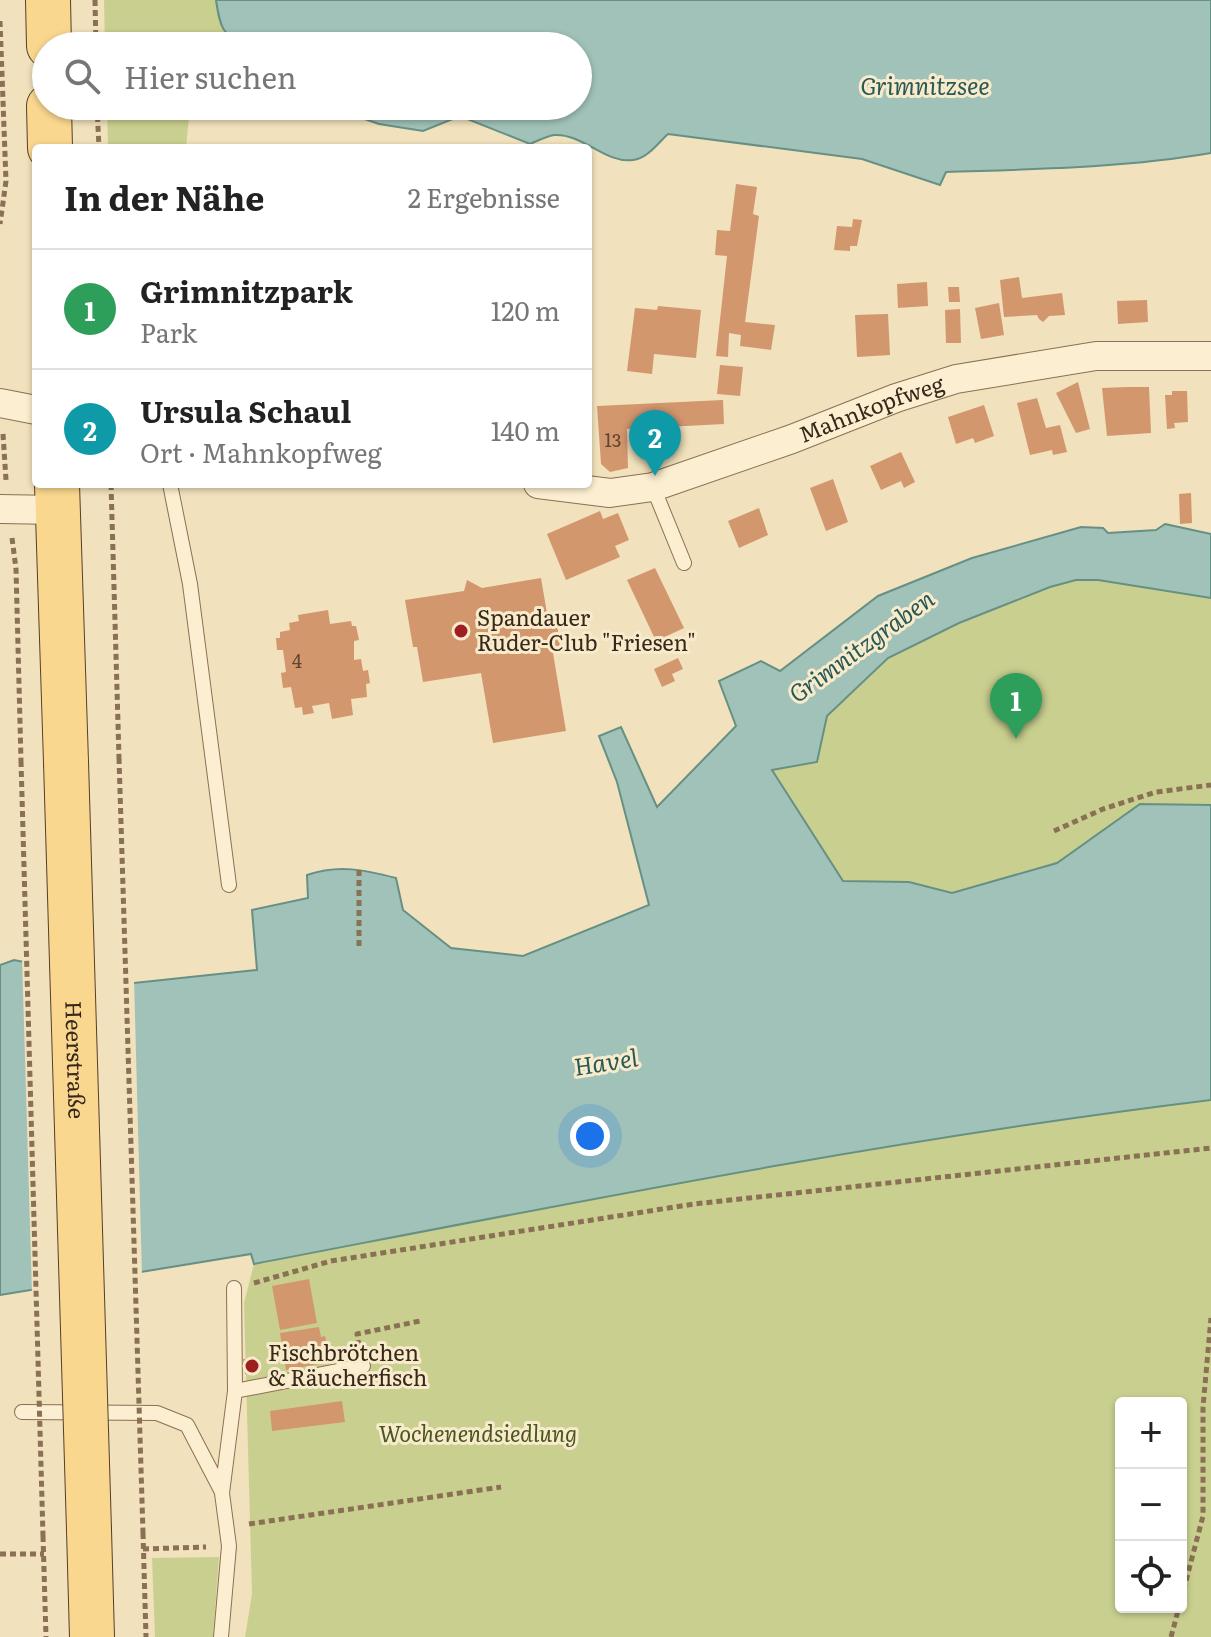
<!DOCTYPE html>
<html lang="de">
<meta charset="utf-8">
<style>
:root{--surface:#fff;--page:#f2f2f2;--text:#222;--muted:#767676;--line:#e0e0e0;--accent:#0f766e}
body{margin:0;font-family:Literata,serif;background:var(--page);color:var(--text)}
.controls{position:absolute;right:24px;bottom:24px;display:grid;overflow:hidden;border-radius:8px;box-shadow:0 2px 6px #0004}
.controls button{width:72px;height:72px;display:grid;place-items:center;padding:0;border:0;border-bottom:2px solid var(--line);background:var(--surface);color:var(--text);font:40px sans-serif}
.you{position:absolute;left:590px;top:1136px;width:28px;height:28px;margin:-20px;border:6px solid #fff;border-radius:50%;background:#1a73e8;box-shadow:0 0 0 12px #1a73e833}
.badge{display:grid;place-items:center;width:52px;height:52px;border-radius:50%;background:var(--accent);color:#fff;font-size:26px;font-weight:700}
.pin{position:absolute;translate:-50% -66px;filter:drop-shadow(0 2px 4px #0008)}
.pin::after{content:'';position:absolute;top:42px;width:28px;height:24px;background:inherit;clip-path:polygon(0 0,100% 0,50% 100%)}
.list{margin:0;padding:0;list-style:none}
h2{display:flex;justify-content:space-between;align-items:center;height:104px;margin:0;padding:0 32px;font-size:34px}
h2 small{font-size:26px;font-weight:400;color:var(--muted)}
.list li{display:grid;grid-template-columns:52px 1fr auto;gap:24px;align-items:center;box-sizing:border-box;height:120px;padding:0 32px;border-top:2px solid var(--line)}
.list b{display:block;font-size:30px;white-space:nowrap}
.list p{margin:0;font-size:26px;white-space:nowrap;color:var(--muted)}
.list em{font-size:26px;font-style:normal;color:var(--muted)}
.icon{flex:none;width:44px;height:44px;fill:none;stroke:currentColor;stroke-width:2;stroke-linecap:round;stroke-linejoin:round}
.map{position:relative;flex:none;width:1211px;height:1637px;overflow:hidden}
.search{position:absolute;background:var(--surface);box-shadow:0 2px 6px #0004;left:32px;top:32px;width:560px;height:88px;display:flex;align-items:center;gap:20px;box-sizing:border-box;padding:0 28px;border-radius:44px;color:var(--muted);font-size:30px}
.panel{position:absolute;background:var(--surface);box-shadow:0 2px 6px #0004;left:32px;top:144px;width:560px;height:344px;border-radius:8px}
.map>svg:first-child{display:block}
.green{fill:#c9d08f;fill-rule:evenodd}
.water{fill:#a0c2b8;stroke:#679085;stroke-width:2}
.pier{fill:#f1e1bc}
.building{fill:#d3976e}
.lines{fill:none;stroke-linecap:round;stroke-linejoin:round}
.lane-casing{stroke:#8a7054;stroke-width:16}
.street-casing{stroke:#8a7054;stroke-width:30}
.primary-casing{stroke:#573e29;stroke-width:46}
.path{stroke:#8a7054;stroke-width:5;stroke-dasharray:6 4;stroke-linecap:butt}
.lane{stroke:#fceed0;stroke-width:14}
.street{stroke:#fceed0;stroke-width:28}
.primary{stroke:#f9d78f;stroke-width:44}
.primary-bridge-casing{stroke:#573e29;stroke-width:46;stroke-linecap:butt}
.path-bridge{stroke:#8a7054;stroke-width:5;stroke-dasharray:6 4;stroke-linecap:butt}
.primary-bridge{stroke:#f9d78f;stroke-width:44}
.poi-dot{fill:#9e1f22;stroke:#f8ebcc;stroke-width:3}
.labels{text-anchor:middle;stroke-width:6;stroke-linejoin:round;paint-order:stroke}
.number-label{font-size:18px;fill:#5f442f}
.street-label{font-size:22px;fill:#38281a;stroke:#f8ebcc}
.poi-label{font-size:22px;fill:#38281a;stroke:#f8ebcc;text-anchor:start}
.park-label{font-size:22px;font-style:italic;fill:#49561f;stroke:#f8ebcc}
.water-label{font-size:24px;font-style:italic;fill:#285956;stroke:#f8ebcc}
</style>
<div class="map">
<svg width="1211" height="1637" viewBox="0 0 1211 1637">
<rect width="100%" height="100%" fill="#f1e1bc"/>
<!-- green -->
<path class="green" d="M104 0H216C220 28 221 36 249 46H105Z
M107 106H190L186 148H108Z
M1076 580H1098L1211 598V805L1140 804 1057 863 952 893 909 883 843 881 771 769 816 762 827 716 888 658 959 623 1050 587Z
M1211 1100V1637H245L252 1594 244 1303 254 1264C572 1203 889 1139 1211 1100ZM1121 1403H1181V1607H1121Z
M219 1557 213 1637H155L152 1558Z"/>
<!-- water -->
<path class="water" d="M216 0H1211V153C1124 168 1034 169 946 172L940 185 862 159 668 134C658 143 648 158 633 160 606 164 582 133 554 135 547 136 537 141 530 144L460 116 423 131 379 124 347 113 343 106H578V46H249C222 37 220 27 216 0Z
M1165 524 1211 534V598L1098 580H1076L1050 587 959 623 888 658 827 716 817 762 772 770 843 881 909 882 952 893 1057 863 1140 804 1211 805V1100C889 1139 572 1203 254 1264L251 1254 0 1295V965L14 960 134 983 257 970 252 910 308 898 307 875C339 864 365 870 396 878L403 910 451 948 523 956 649 905 617 782 599 736 621 727 657 807 736 726 719 681 761 661 780 671 878 596 972 558 1081 527 1103 528 1108 533 1156 530Z"/>
<!-- pier -->
<path class="pier" d="M22 957 134 979 142 1276 32 1294Z"/>
<!-- building -->
<path class="building" d="M736 184 757 187 753 214 759 216 745 322 775 325 771 350 740 346 741 335 729 333 728 357 716 356 727 256 715 255 717 230 730 231Z
M853 219 862 220 857 246H850V251L834 250 837 226 852 227Z
M1019 277 1022 298 1062 293 1065 315 1049 316 1043 322 1039 319 1037 315 1004 317 1000 280Z
M927 282 928 306 898 308 897 284Z
M948 287H959L960 302H949Z
M1147 300 1148 322 1118 324 1117 301Z
M999 303 1004 335 981 339 975 308Z
M658 306 701 310 696 358 654 354 652 374 627 371 635 308 657 310Z
M960 309 961 343H946L945 310Z
M888 314 890 355 857 357 855 315Z
M720 365 743 367 740 396 717 394Z
M1078 382 1090 429 1076 433 1056 393Z
M1127 387H1149L1151 433 1107 436 1102 388Z
M1172 391H1187L1188 422 1174 423 1175 428 1167 429 1165 395H1172Z
M1037 398 1046 428 1060 425 1067 452 1053 455 1052 450 1030 455 1017 403Z
M723 400 724 424 627 429 628 468 610 472 601 464 597 406Z
M984 405 994 436 975 443 973 438 956 444 948 417Z
M901 452 915 482 904 488 901 481 881 490 870 466Z
M833 479 848 522 826 531 810 488Z
M1191 493 1192 523 1180 524 1179 494Z
M759 508 768 535 739 548 728 521Z
M600 511 603 519 618 513 629 540 615 546 620 557 566 580 547 534Z
M655 568 684 628 656 641 627 580Z
M541 578 549 625 557 624 560 646 552 647 566 731 493 743 481 673 423 682 417 647H413L405 600 464 591 467 580 482 588Z
M328 610 330 624 351 621 352 626H356L359 640 354 641V660L361 659 363 671 368 670 370 683 366 684 367 697 351 699 353 715 332 719 329 703 312 706 314 713 303 715 302 707 295 708 291 687 283 688 281 673 286 672 283 650H277L276 638H280V632L290 630 289 623 299 621 298 615Z
M678 658 683 669 672 674 675 681 662 687 654 669Z
M309 1279 317 1323 280 1330 272 1286Z
M319 1327 321 1337 325 1336 330 1362 286 1370 280 1333Z
M259 1358 260 1372 245 1374 243 1359Z
M342 1401 345 1422 272 1431 270 1411Z"/>
<g class="lines">
<!-- lane casing -->
<g class="lane-casing">
<path id="lane" d="M170 484 190 584 229 885
M653 487 684 563
M235 1391 363 1366
M22 1412 157 1413 187 1425 222 1492
M221 1637 229 1546 222 1493 235 1391 234 1288"/>
</g>
<!-- street casing -->
<g class="street-casing">
<g id="street">
<path d="M0 403 36 410"/>
<path id="s1" d="M538 484 610 493 653 487 792 439 896 398 956 379 1096 356H1211"/>
<path d="M0 509 58 510"/>
</g>
</g>
<!-- primary casing -->
<g class="primary-casing">
<path id="primary" d="M48 0 49 46
M49 106 50 148
M57 484 66 762
M89 1530 92 1637"/>
</g>
<!-- path -->
<path class="path" d="M95 0 96 46
M0 21 6 181 0 224
M97 106 99 148
M3 434 6 480
M111 484 119 758
M12 538 16 569 21 761
M1054 831 1103 809 1156 792 1211 785
M359 946V868
M254 1283 331 1261 694 1204 1211 1148
M359 1346 357 1334 420 1321
M249 1524 501 1487
M143 1533 146 1637
M43 1536 46 1637
M143 1549 206 1547
M0 1554H44
M1181 1600 1203 1516V1407L1211 1318
M1171 1637 1179 1607"/>
<!-- lane -->
<use href="#lane" class="lane"/>
<!-- street -->
<use href="#street" class="street"/>
<!-- primary -->
<use href="#primary" class="primary"/>
<!-- primary-bridge casing -->
<g class="primary-bridge-casing">
<g id="primary-bridge">
<path id="s2" d="M66 762 89 1530"/>
</g>
</g>
<!-- path-bridge -->
<path class="path-bridge" d="M119 758 143 1533
M21 761 43 1536"/>
<!-- primary-bridge -->
<use href="#primary-bridge" class="primary-bridge"/>
</g>
<!-- markers -->
<g class="poi-dot">
<circle cx="461" cy="631" r="8"/>
<circle cx="252" cy="1366" r="8"/>
</g>
<g class="labels">
<!-- number labels -->
<g class="number-label">
<text x="613" y="447">13</text>
<text x="297" y="668">4</text>
</g>
<!-- street labels -->
<g class="street-label">
<text dy="8" stroke="none"><textPath href="#s1" startOffset="348">Mahnkopfweg</textPath></text>
<text dy="8" stroke="none"><textPath href="#s2" startOffset="298">Heerstraße</textPath></text>
</g>
<!-- poi labels -->
<g class="poi-label">
<text x="477" y="626">Spandauer<tspan x="477" dy="25">Ruder-Club "Friesen"</tspan></text>
<text x="268" y="1361">Fischbrötchen<tspan x="268" dy="25">&amp; Räucherfisch</tspan></text>
</g>
<!-- park labels -->
<g class="park-label">
<text x="478" y="1442">Wochenendsiedlung</text>
</g>
<!-- water labels -->
<g class="water-label">
<text x="925" y="95">Grimnitzsee</text>
<text transform="translate(862 647) rotate(-36)" y="8">Grimnitzgraben</text>
<text transform="translate(606 1063) rotate(-9)" y="8">Havel</text>
</g>
</g>
</svg>
<div class="controls">
<button>+</button>
<button>−</button>
<button><svg class="icon" aria-label="locate" viewBox="0 0 24 24"><circle cx="12" cy="12" r="6"/><path d="M12 2v4M12 18v4M2 12h4M18 12h4"/></svg></button>
</div>
<div class="you"></div>
<div class="pin badge" style="left:1016px;top:739px;background:#2e9e5b">1</div>
<div class="pin badge" style="left:655px;top:476px;background:#0f9aa8">2</div>
<div class="search"><svg class="icon" aria-label="search" viewBox="0 0 24 24"><circle cx="10" cy="10" r="6"/><path d="M15 15l6 6"/></svg>Hier suchen</div>
<section class="panel">
<h2>In der Nähe<small>2 Ergebnisse</small></h2>
<ul class="list">
<li><span class="badge" style="background:#2e9e5b">1</span><div><b>Grimnitzpark</b><p>Park</p></div><em>120 m</em></li>
<li><span class="badge" style="background:#0f9aa8">2</span><div><b>Ursula Schaul</b><p>Ort · Mahnkopfweg</p></div><em>140 m</em></li>
</ul>
</section>
</div>
